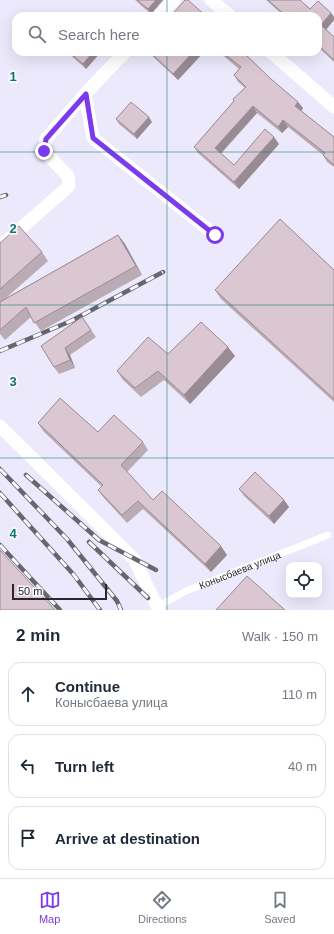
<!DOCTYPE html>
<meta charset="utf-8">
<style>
:root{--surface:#fff;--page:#f6f6f7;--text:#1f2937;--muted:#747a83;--line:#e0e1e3;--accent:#7c3aed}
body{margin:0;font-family:Helvetica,sans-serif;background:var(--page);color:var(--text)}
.controls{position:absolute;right:12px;bottom:12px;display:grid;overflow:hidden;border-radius:8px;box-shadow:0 4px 16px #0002}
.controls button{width:36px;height:36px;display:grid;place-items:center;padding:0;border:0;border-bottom:1px solid var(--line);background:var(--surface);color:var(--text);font:20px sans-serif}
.scale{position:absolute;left:12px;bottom:10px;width:95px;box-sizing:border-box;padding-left:4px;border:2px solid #29282f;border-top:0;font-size:11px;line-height:14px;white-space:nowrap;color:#29282f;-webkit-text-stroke:3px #f9f8fc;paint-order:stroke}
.stop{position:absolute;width:12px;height:12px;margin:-9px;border:3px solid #7c3aed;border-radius:50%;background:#fff}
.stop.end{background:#7c3aed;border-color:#fff;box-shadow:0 1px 4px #0008}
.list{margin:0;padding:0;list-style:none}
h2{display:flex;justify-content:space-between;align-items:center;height:52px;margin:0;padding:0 16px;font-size:17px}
h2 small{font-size:13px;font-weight:400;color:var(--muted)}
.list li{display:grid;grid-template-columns:26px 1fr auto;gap:12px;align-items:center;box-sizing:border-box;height:64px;margin:0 8px 8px;padding:0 8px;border:1px solid var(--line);border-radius:12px}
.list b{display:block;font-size:15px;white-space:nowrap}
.list p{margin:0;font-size:13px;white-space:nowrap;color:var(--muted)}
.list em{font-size:13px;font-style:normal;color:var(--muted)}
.icon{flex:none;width:22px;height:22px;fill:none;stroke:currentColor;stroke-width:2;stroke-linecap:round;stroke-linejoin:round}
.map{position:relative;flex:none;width:334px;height:610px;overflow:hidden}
.search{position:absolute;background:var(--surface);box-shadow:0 4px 16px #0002;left:12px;right:12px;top:12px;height:44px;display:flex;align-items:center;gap:10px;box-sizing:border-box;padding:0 14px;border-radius:12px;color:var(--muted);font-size:15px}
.sheet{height:268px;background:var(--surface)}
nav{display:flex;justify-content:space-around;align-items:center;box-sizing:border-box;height:56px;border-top:1px solid var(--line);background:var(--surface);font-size:11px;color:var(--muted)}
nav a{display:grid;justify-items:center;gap:2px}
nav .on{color:var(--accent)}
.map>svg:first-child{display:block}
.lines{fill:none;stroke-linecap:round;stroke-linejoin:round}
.lane{stroke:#fff;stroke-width:7}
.street{stroke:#fff;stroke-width:13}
.rail-casing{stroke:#676670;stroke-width:4.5}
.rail{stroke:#f9f8fc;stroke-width:3;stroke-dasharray:9;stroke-linecap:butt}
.wall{fill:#bbabb5}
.shaded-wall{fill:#998b93}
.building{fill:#dac7d2;stroke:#998b93}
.route{stroke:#7c3aed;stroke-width:5}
.grid{fill:none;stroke:#0f766e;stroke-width:1;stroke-opacity:0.55}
.labels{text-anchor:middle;stroke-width:3.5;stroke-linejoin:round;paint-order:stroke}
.street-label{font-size:10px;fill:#29282f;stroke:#f9f8fc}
.grid-label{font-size:13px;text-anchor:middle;font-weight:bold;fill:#0f766e;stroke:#f9f8fc;stroke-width:3.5;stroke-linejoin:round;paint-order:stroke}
</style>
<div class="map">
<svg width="334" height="610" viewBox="0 0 334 610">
<rect width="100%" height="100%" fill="#ebe9fb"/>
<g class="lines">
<!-- lane -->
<path class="lane" id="s1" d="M158 609 157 607 186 591 328 535"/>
<!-- street -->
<path class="street" d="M211 0 230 16
M159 16 174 0
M125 52 85 94 93 138 215 235
M271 52 334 107
M0 247 69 186 68 176 44 151 46 139 85 94
M0 426 134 559 159 610"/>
<!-- rail casing -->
<g class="rail-casing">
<path id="rail" d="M0 197 6 195
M0 351 71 321 163 272
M0 469 67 539 117 601 121 610
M26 475 99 540 156 570
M0 493 74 575 100 610
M89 542 148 598
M0 545 60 610"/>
</g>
<!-- rail -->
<use href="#rail" class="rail"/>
</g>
<!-- wall -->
<path class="wall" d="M135 0H163L151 14Z
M266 0H300L310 9 318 1 331 13 334 17V20L326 29 334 37V62L318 47V16H284Z
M67 52H101L86 69Z
M148 52H204L178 80Z
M219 52H247L248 53 246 55 271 79 303 108 301 111 334 137V167L327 162 323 155 288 127 282 133 257 113 221 154 234 165 279 144 239 189 198 153 194 147 234 101 233 99 245 88 238 82 234 75 239 69Z
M116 119 152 122 137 139 119 124Z
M118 235 125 244 142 275 41 331 31 317 5 340 0 334V243L42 252 48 261 6 298Z
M334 270V402L221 299 215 290Z
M82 317 96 337 70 355 75 368 59 374 54 367Z
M235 356 190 404 164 380 141 397 123 380 117 371Z
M38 423 98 432 143 442 148 450 127 472 153 500 227 555 211 572 143 509 127 523 104 498 98 490 102 487 43 431Z
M239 489 284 500 289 507 274 524 244 496Z"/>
<!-- shaded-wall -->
<path class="shaded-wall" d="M156 0H163L151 14 148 9Z
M331 13 334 17V20L325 31 321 25Z
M93 52H101L86 69 83 64Z
M193 52H204L178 80 173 74Z
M242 52H247L248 53 245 56Z
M298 102 303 108 300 113 295 106Z
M253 106 257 113 219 155 215 148Z
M149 117 152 122 137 139 134 134Z
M283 120 288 127 282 133 278 127Z
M274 137 279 144 239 189 234 182Z
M118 235 125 244 142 275 136 266Z
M228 347 235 356 190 404 184 395Z
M65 348 70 355 75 368 70 360Z
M284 500 289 507 274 524 269 516Z
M221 546 227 555 211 572 205 564Z"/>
<!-- building -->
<path class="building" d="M137 0H156L148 9Z
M185 0H188L206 16H171Z
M268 0H300L310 9 318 1 331 13 321 25 334 37V60L318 45V16H286Z
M69 52H93L83 64Z
M150 52H193L173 74Z
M222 52H243L271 79 298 102 295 106 334 137V165L323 155 325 153 283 120 278 127 253 106 215 148 234 165 265 129 274 137 234 182 194 147 234 101 233 99 246 87 234 75 241 67Z
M131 102 149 117 134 134 116 119Z
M280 219 334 270V399L215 290Z
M19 226 42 252 0 289V243Z
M118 235 136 266 34 323 26 307 0 330V302Z
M82 317 91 330 65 348 70 360 54 367 41 346Z
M201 322 228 347 184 395 158 371 135 388 117 371 148 337 168 354Z
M60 398 98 432 114 415 143 442 121 465 153 500 162 491 221 546 205 564 138 501 122 515 98 490 103 485 38 423Z
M255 472 284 500 269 516 239 489Z
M0 550 55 610H0Z
M247 576 285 610H216Z"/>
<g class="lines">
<!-- route -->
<path class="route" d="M44 151 46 139 86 94 93 138 215 235"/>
</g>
<!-- grid -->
<path class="grid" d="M167 0V16M167 52V610M0 152H334M0 305H334M0 458H334"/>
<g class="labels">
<!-- street labels -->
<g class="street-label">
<text dy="4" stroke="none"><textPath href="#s1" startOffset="93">Конысбаева улица</textPath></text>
</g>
</g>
<g class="grid-label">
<text x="13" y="81">1</text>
<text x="13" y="233">2</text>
<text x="13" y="386">3</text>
<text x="13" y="538">4</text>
</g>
</svg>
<div class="controls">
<button><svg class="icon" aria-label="locate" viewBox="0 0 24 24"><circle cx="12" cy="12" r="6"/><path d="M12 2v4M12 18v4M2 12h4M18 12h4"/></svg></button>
</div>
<div class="scale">50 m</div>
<div class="stop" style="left:215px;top:235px"></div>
<div class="stop end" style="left:44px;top:151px"></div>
<div class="search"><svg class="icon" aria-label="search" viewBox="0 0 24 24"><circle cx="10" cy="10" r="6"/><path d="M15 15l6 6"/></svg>Search here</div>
</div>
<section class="sheet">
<h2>2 min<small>Walk · 150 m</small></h2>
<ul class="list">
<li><svg class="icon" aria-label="ahead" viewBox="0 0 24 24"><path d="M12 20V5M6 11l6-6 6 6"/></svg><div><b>Continue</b><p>Конысбаева улица</p></div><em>110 m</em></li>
<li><svg class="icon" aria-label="left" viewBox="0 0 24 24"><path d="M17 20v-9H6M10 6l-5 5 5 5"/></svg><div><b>Turn left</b></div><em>40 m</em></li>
<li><svg class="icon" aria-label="arrive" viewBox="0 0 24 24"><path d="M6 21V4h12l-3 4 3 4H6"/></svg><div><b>Arrive at destination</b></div></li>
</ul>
</section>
<nav>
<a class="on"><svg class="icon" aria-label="map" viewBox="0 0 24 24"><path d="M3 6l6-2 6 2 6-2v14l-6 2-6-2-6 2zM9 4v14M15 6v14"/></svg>Map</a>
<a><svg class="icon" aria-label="directions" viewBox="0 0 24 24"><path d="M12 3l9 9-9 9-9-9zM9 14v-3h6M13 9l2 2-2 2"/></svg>Directions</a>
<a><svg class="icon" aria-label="saved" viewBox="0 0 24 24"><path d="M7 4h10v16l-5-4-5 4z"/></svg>Saved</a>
</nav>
